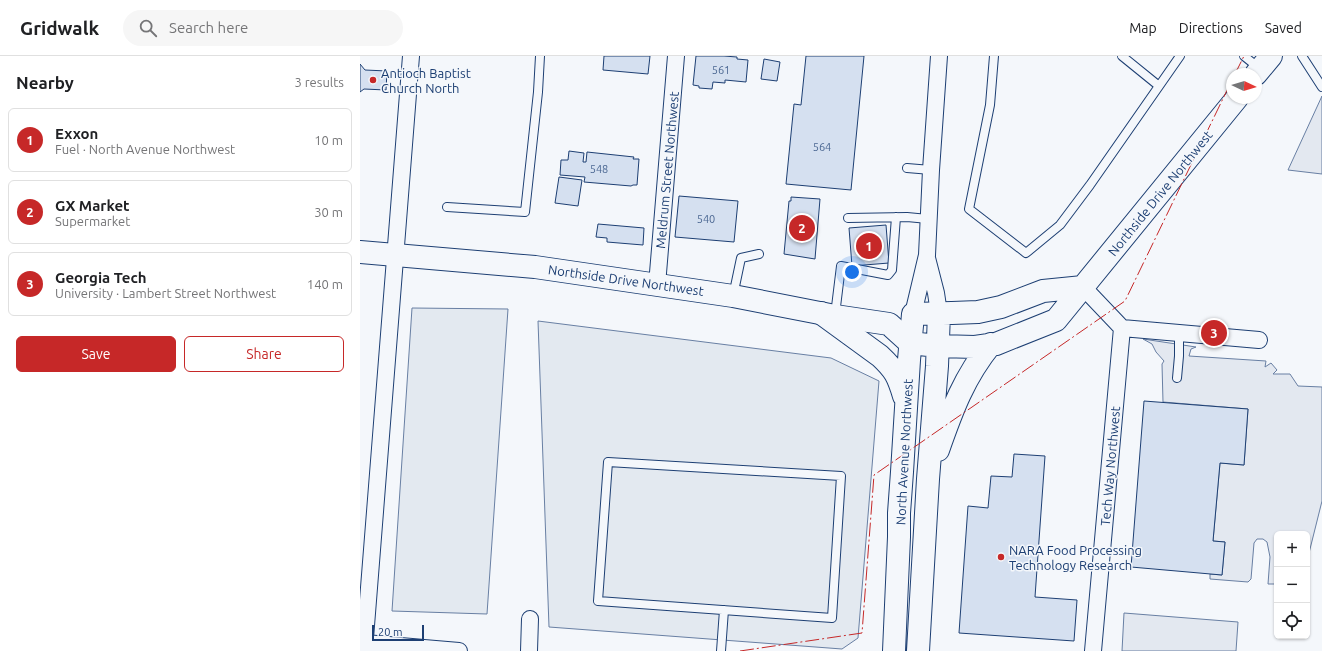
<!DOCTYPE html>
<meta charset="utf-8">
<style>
:root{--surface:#fff;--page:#f6f6f6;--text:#202124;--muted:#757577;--line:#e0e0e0;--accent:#c62828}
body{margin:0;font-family:Ubuntu,sans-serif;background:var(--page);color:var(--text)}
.controls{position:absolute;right:12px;bottom:12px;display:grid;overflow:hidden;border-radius:6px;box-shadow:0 1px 3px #0004}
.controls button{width:36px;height:36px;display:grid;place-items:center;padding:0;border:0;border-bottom:1px solid var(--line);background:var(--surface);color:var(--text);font:20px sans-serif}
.compass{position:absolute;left:866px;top:12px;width:36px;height:36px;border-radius:50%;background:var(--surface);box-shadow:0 1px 3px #0004;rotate:94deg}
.scale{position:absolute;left:12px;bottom:10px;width:52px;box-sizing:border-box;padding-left:4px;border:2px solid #1d3f73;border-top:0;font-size:11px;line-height:14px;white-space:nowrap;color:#1d3f73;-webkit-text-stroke:3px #f4f7fb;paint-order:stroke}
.you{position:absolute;left:492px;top:216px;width:14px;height:14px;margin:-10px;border:3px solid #fff;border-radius:50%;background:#1a73e8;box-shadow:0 0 0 6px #1a73e833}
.badge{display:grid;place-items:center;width:26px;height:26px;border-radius:50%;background:var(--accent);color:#fff;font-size:13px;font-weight:700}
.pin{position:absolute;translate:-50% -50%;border:2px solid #fff;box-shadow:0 1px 4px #0006}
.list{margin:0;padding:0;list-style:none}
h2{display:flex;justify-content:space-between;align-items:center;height:52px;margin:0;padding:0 16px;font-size:17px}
h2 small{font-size:13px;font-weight:400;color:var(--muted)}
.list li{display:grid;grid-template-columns:26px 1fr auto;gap:12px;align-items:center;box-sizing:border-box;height:64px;margin:0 8px 8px;padding:0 8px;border:1px solid var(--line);border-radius:6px}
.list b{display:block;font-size:15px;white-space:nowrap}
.list p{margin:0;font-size:13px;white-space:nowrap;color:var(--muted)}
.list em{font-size:13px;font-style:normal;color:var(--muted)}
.actions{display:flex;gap:8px;padding:12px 16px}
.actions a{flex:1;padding:9px 0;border:1px solid var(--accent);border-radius:6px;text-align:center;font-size:14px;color:var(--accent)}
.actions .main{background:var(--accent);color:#fff}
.icon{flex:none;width:22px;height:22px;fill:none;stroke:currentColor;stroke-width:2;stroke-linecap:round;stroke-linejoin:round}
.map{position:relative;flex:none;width:962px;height:595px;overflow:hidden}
header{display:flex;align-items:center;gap:24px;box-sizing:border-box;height:56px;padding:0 20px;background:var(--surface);border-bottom:1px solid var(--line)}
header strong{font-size:19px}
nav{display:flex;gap:22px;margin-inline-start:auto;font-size:14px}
.search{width:280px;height:36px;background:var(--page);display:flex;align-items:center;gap:10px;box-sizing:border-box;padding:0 14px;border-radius:22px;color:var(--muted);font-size:15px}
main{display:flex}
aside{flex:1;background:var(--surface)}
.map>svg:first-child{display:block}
.green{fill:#e3e9f0;stroke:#687fa3}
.parking{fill:#e3e8f0;stroke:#687fa3}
.building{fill:#d5e0f0;stroke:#1d3f73}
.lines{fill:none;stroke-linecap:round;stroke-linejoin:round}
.lane-casing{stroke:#1d3f73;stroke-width:10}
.street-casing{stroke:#1d3f73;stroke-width:18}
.primary-casing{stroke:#1d3f73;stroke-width:24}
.highway-casing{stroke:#1d3f73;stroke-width:24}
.lane{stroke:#f4f7fb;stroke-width:8}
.street{stroke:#f4f7fb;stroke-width:16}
.primary{stroke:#f4f7fb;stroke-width:22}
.highway{stroke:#f4f7fb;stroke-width:22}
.power{stroke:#c62828;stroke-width:1;stroke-dasharray:14 3 2 3;stroke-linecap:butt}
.poi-dot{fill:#c62828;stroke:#f4f7fb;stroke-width:1.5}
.labels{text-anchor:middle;stroke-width:3;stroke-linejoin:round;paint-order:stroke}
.number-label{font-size:11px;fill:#4b6792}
.poi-label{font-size:13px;fill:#1d3f73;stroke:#f4f7fb;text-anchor:start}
.street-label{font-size:13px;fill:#1d3f73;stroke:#f4f7fb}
</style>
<header>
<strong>Gridwalk</strong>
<div class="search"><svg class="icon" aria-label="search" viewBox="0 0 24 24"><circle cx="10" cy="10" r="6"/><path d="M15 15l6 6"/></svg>Search here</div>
<nav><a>Map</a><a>Directions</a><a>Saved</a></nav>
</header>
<main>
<aside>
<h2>Nearby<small>3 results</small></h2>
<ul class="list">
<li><span class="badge">1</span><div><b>Exxon</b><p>Fuel · North Avenue Northwest</p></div><em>10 m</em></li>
<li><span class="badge">2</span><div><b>GX Market</b><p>Supermarket</p></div><em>30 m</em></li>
<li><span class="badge">3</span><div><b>Georgia Tech</b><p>University · Lambert Street Northwest</p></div><em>140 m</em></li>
</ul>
<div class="actions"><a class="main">Save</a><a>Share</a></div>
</aside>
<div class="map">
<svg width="962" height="595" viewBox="0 0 962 595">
<rect width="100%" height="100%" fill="#f4f7fb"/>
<!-- green -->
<path class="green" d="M52 252 148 253 127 558 32 555Z
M178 265 471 302 519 325 498 582 482 593 189 571Z"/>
<!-- parking -->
<path class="parking" d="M962 40V118L928 114Z
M783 283 836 291 831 293 829 300 906 305 905 311 911 307 917 314 913 318H930L938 330 962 331V445L947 505V478H917V528H908L910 501 907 486 903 483H897L894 487 891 523 888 526 850 523V518L862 519 865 486 853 485 860 407 884 409 888 353 803 346 802 308 804 305 796 296 792 288Z
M764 557 878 566 876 595H762Z"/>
<!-- building -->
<path class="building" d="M244 0H290L288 18 243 14Z
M336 0H364L377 1V3L388 4 386 26 365 24V27L353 26 352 33 339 32V30L333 29Z
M446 0H504L491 134 426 128 434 48 441 49Z
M404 3 420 6 417 25 401 23Z
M0 8 5 14 27 15 26 34 4 33 0 36Z
M209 95 224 97 223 106H226L227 96 274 101 273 103H279L277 129H273L271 130 224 126 225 121 200 119 201 104H208Z
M199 121 222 124 218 150 195 147Z
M319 140 378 145 374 186 315 181Z
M431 141 460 143 455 203 424 198 429 145H431Z
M238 168 284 172 283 189 247 186V182L236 181Z
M526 169 529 207 492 210 489 172Z
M784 345 888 353 884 409 860 407 853 485 865 486 862 519 771 511Z
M654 398 685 400 675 541 717 544 714 585 599 577 608 450 628 452 631 420 652 421Z"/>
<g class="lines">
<!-- lane casing -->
<g class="lane-casing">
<path id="lane" d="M634 0 630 49 609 153 666 197 700 169 730 129 820 0
M762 0 799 30
M884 0 899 12
M942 0 962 31
M547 112 571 114
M87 151 165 156 178 36 180 0
M488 162 547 161 568 163
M373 240 381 202 399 198
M475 259 481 210 528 219 532 214 536 161
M817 322 819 300V277
M248 406 481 420 472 562 238 545Z
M361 595 364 554"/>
</g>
<!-- street casing -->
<g class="street-casing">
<path id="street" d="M567 202 576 237 579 257
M297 229 316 0
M723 231 762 272 899 284
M553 258 567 199 571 114 579 0
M5 587 99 595
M4 595 51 0
M169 595 170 563
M733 595 762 272"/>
</g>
<!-- primary casing -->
<g class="primary-casing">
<path id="primary" d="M0 196 175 211 373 240 475 260 529 268 550 287"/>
</g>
<!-- highway casing -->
<g class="highway-casing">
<path id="highway" d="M896 18 911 0
M461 257 520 300C535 314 538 320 544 340
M550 287 578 290 615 291 636 288 696 264 877 42
M578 394C592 354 604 321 631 288
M534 595 539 481V457L542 416 549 304 553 258 592 257 618 256 641 251 683 235 723 231
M558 595 568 423 577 310 579 257"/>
</g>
<!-- lane -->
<use href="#lane" class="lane"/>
<!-- street -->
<use href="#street" class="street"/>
<!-- primary -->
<use href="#primary" class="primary"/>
<!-- highway -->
<use href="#highway" class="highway"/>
<!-- power -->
<path class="power" d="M875 18 884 0
M380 595 502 577 514 419 765 245 872 24"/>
</g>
<!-- markers -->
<g class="poi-dot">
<circle cx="13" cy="24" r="4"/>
<circle cx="641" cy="501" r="4"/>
</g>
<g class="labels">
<!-- number labels -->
<g class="number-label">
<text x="361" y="18">561</text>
<text x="462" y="95">564</text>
<text x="239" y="117">548</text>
<text x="346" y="167">540</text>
</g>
<!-- poi labels -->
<g class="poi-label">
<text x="21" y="22">Antioch Baptist<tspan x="21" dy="15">Church North</tspan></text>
<text x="649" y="499">NARA Food Processing<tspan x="649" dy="15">Technology Research</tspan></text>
</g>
<!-- street labels -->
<g class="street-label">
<text transform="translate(307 114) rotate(-85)" y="5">Meldrum Street Northwest</text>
<text transform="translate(800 137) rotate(-51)" y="5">Northside Drive Northwest</text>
<text transform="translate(266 224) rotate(8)" y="5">Northside Drive Northwest</text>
<text transform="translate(544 396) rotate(-87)" y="5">North Avenue Northwest</text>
<text transform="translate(750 410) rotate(-85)" y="5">Tech Way Northwest</text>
</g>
</g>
</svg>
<div class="controls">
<button>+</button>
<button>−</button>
<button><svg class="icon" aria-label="locate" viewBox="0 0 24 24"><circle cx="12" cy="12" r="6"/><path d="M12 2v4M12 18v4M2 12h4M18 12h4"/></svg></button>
</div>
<svg class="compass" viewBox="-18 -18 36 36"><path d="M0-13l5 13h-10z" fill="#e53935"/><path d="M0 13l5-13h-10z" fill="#757577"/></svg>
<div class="scale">20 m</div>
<div class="you"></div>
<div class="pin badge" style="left:509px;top:190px">1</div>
<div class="pin badge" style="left:442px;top:172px">2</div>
<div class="pin badge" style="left:854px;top:277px">3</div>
</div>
</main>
